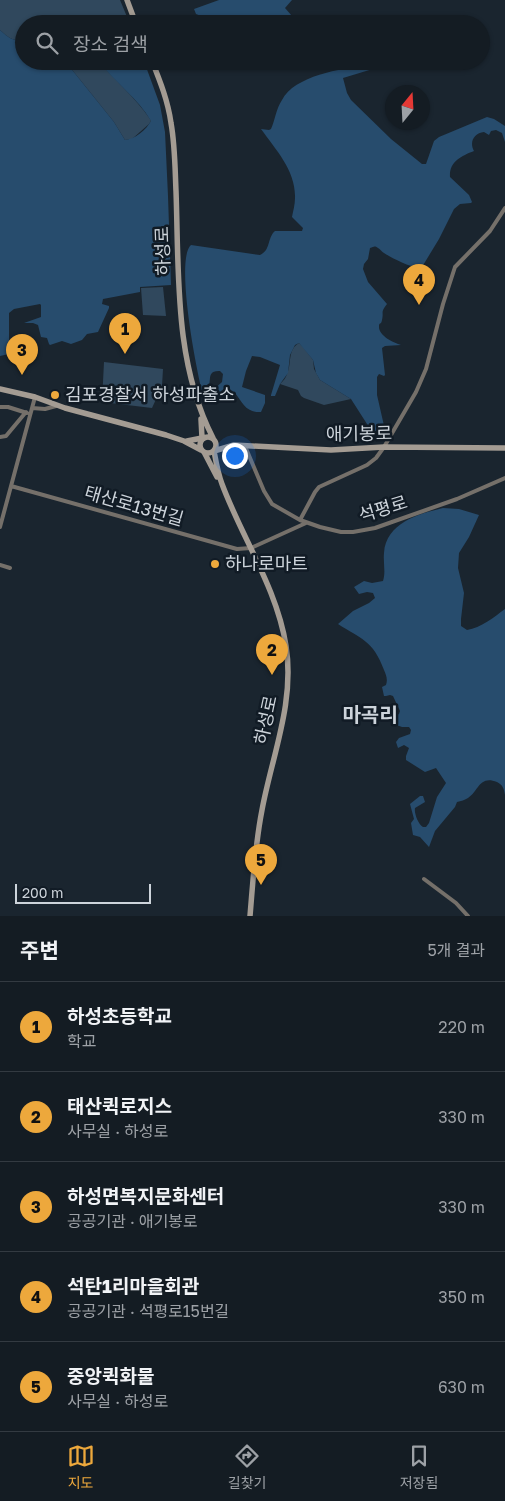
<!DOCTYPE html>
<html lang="ko">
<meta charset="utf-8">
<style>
:root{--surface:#141c23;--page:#212930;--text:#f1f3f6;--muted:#9da1a6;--line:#333a41;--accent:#eda83c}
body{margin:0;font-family:"Golos Text","Noto Sans KR",sans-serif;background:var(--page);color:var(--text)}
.compass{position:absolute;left:385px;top:85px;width:45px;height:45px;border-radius:50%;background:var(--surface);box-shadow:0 1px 4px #0004;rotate:18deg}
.scale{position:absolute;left:15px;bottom:12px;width:136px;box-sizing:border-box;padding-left:5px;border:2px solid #cdd4db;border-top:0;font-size:14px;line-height:18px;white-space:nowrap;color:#cdd4db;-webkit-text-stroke:4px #111b25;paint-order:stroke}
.you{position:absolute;left:234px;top:455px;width:18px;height:18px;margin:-12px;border:4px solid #fff;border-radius:50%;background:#1a73e8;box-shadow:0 0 0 8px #1a73e833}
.badge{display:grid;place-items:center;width:32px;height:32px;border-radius:50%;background:var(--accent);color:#111;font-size:16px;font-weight:700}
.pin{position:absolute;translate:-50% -41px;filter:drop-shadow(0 1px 2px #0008)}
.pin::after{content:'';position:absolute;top:26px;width:18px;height:15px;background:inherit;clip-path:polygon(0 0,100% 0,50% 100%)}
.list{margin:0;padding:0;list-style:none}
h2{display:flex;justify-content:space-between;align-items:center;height:65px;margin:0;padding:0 20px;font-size:21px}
h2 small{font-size:16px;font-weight:400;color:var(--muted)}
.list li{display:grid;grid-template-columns:32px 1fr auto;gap:15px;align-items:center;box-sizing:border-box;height:90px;padding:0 20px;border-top:1px solid var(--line)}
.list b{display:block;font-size:19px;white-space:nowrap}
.list p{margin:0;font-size:16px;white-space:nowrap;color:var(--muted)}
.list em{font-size:16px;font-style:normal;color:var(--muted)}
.icon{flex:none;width:28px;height:28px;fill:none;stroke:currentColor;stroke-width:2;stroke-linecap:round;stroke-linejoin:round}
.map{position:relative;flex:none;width:505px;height:916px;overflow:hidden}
.search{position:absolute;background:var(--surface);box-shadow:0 1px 4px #0004;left:15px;right:15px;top:15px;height:55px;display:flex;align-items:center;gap:12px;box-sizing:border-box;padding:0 18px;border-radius:28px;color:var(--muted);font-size:19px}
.sheet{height:515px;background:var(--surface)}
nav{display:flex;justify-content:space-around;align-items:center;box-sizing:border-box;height:70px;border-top:1px solid var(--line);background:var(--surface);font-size:14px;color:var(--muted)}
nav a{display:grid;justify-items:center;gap:2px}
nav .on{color:var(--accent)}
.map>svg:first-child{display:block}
.green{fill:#30485d}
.forest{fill:#274c6d}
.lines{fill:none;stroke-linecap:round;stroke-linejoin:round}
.street{stroke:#75706a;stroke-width:4}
.secondary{stroke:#a49c93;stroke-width:5.5}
.poi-dot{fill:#eda83c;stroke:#111b25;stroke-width:2}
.labels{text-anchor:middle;stroke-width:5;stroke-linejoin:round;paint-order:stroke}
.street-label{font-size:18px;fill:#cdd4db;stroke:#111b25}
.poi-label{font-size:18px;fill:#cdd4db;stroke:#111b25;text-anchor:start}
.quarter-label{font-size:20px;font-weight:bold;fill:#cdd4db;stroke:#111b25}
</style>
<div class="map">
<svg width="505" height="916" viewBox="0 0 505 916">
<rect width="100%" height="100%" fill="#1a252f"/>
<!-- green -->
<path class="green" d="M0 0H120L130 24H24V41C11 40 9 38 0 30Z
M65 61H99C115 81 135 97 150 119L151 121 149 124 132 139 125 140 114 122Z
M163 287 166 316 143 315 141 288Z
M299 343 303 347 313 360 314 369 320 380 351 399 324 405 304 398 301 396 298 390 280 384C283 381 286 378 287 374 292 364 287 350 299 343Z
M104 362 163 369 162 386 152 408 102 402Z"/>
<!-- forest -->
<path class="forest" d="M219 0H292L285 8 292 16 285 24H203L201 16 196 14 194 9Z
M0 30C9 38 11 40 24 41V61H65L114 122 125 140C135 139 146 130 151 121 138 98 115 83 99 61H108L116 67 120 66 122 64C130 63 136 66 145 64L160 105 165 132 168 196 171 285 140 287V292L103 299 102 304 109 306V308L98 332 87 334 82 340 71 344 62 341 50 345 49 344 47 338 41 337 38 325 33 323H24L41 317V305L40 304 14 309 9 313V354L0 356Z
M366 66 376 68 343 78 347 93 351 100 391 139 422 164H426L434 141 439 137 487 117 494 119 505 126V142L502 133 496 130 491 131 489 135 484 132C474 133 469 142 474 151 461 156 449 162 450 177L469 195 472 202 471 203 460 204 454 209 439 239 422 267C414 270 392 258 384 253 382 252 380 249 378 248 374 245 374 247 370 248L368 259 364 264 363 269 368 282 387 304C380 313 384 311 382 320 381 326 379 321 379 327 379 336 394 343 401 345L385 346 382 348 385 375 384 376 379 374 377 377V395L385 430V435L384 436 374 431 367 424 351 399 320 380 316 373 313 360 299 343 295 345 290 355 288 373 280 384 275 396H271V395L280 365 260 357 252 356 246 371 242 387 265 395V403L261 412C246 413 243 403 235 393L230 394 218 400 213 396 211 392 222 382 223 374 220 371C202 370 217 388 202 391 196 368 175 259 191 245L260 255C271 250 267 238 275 231H302L303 228 292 217C293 211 295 205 295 198 296 171 276 150 261 129L269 130 271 129C275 120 276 109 282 100 294 76 342 68 366 66Z
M443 508 459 509 479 515 469 537 459 553 458 568 464 593 461 619V626L467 630C481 628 494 617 505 609V795C504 789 503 785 497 782 479 775 479 791 468 798 465 800 461 801 457 802L455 807 435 831 429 847 420 837 413 835 411 823 414 819 410 804 420 796H423L425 802 415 808C414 813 418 824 423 827H426L429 823 437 797 446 783 436 768 425 772 406 760V756L409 748 404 745 398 748 396 742 399 738 410 734 411 730 409 727H402L391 723 392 718 399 714 400 711 393 696 390 695 386 696H384L382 687 386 685C388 679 386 675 384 670 373 640 361 639 338 624L353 611 369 603 375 598 373 593 367 592 359 594 354 587 364 581 372 583 383 581C386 572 383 563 384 553 386 523 418 514 443 508Z"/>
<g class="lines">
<!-- street -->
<path class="street" d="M0 407H8L27 413
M32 408 45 409 56 406
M0 437 6 436 26 412
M245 446 264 491 272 504 300 520 320 527 341 532H353L375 528 457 499 505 478
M11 486 237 549 251 548 306 523
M300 520 315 492 319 487 367 465 376 458 384 447 416 392 426 369 443 304 455 267 490 231 505 208
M0 527 35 397
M0 565 10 568
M424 879 456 903 468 916"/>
<!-- secondary -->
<path class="secondary" d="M127 0 136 24
M152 61C160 81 168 101 171 123 175 145 175 169 176 191 179 273 174 363 213 438
M0 389 35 397 65 408 166 435 184 441 201 450
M200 445a8 8 0 1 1 16 0a8 8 0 1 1-16 0Z
M187 441 202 438 201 419
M204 452 217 477
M250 916C253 881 255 845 262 810 272 756 295 702 286 646 277 588 242 538 222 484 218 474 216 462 214 451L234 445 331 450 384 447 505 448"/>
</g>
<!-- markers -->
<g class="poi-dot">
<circle cx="55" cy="395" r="5"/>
<circle cx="215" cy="564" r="5"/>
</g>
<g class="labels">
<!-- street labels -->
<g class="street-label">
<text transform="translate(163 251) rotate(-92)" y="6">하성로</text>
<text transform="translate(359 434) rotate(-1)" y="6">애기봉로</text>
<text transform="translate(134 506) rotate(16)" y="6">태산로13번길</text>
<text transform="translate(383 509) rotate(-17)" y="6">석평로</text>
<text transform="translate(266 720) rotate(-78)" y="6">하성로</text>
</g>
<!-- poi labels -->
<g class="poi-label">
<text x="65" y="401">김포경찰서 하성파출소</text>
<text x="225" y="570">하나로마트</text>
</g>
<!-- quarter labels -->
<g class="quarter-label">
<text x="370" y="722">마곡리</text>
</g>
</g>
</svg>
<svg class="compass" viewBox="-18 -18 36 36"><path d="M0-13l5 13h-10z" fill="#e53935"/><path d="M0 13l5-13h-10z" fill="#9da1a6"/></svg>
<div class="scale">200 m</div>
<div class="you"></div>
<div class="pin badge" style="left:125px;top:354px">1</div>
<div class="pin badge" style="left:272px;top:675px">2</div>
<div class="pin badge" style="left:22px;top:375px">3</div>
<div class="pin badge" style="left:419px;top:305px">4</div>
<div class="pin badge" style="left:261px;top:885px">5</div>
<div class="search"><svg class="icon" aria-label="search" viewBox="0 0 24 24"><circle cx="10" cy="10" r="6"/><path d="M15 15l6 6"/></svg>장소 검색</div>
</div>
<section class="sheet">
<h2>주변<small>5개 결과</small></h2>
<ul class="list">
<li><span class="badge">1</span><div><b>하성초등학교</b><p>학교</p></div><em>220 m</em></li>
<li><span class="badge">2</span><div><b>태산퀵로지스</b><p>사무실 · 하성로</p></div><em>330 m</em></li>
<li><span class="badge">3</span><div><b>하성면복지문화센터</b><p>공공기관 · 애기봉로</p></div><em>330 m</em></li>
<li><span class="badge">4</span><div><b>석탄1리마을회관</b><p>공공기관 · 석평로15번길</p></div><em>350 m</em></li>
<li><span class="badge">5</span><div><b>중앙퀵화물</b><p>사무실 · 하성로</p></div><em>630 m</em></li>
</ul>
</section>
<nav>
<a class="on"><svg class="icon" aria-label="map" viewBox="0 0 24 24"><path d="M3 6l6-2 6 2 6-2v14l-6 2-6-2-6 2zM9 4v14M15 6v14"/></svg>지도</a>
<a><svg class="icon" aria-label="directions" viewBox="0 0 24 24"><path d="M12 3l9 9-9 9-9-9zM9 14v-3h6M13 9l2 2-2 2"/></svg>길찾기</a>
<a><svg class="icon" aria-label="saved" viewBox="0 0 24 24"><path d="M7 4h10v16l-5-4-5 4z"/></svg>저장됨</a>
</nav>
